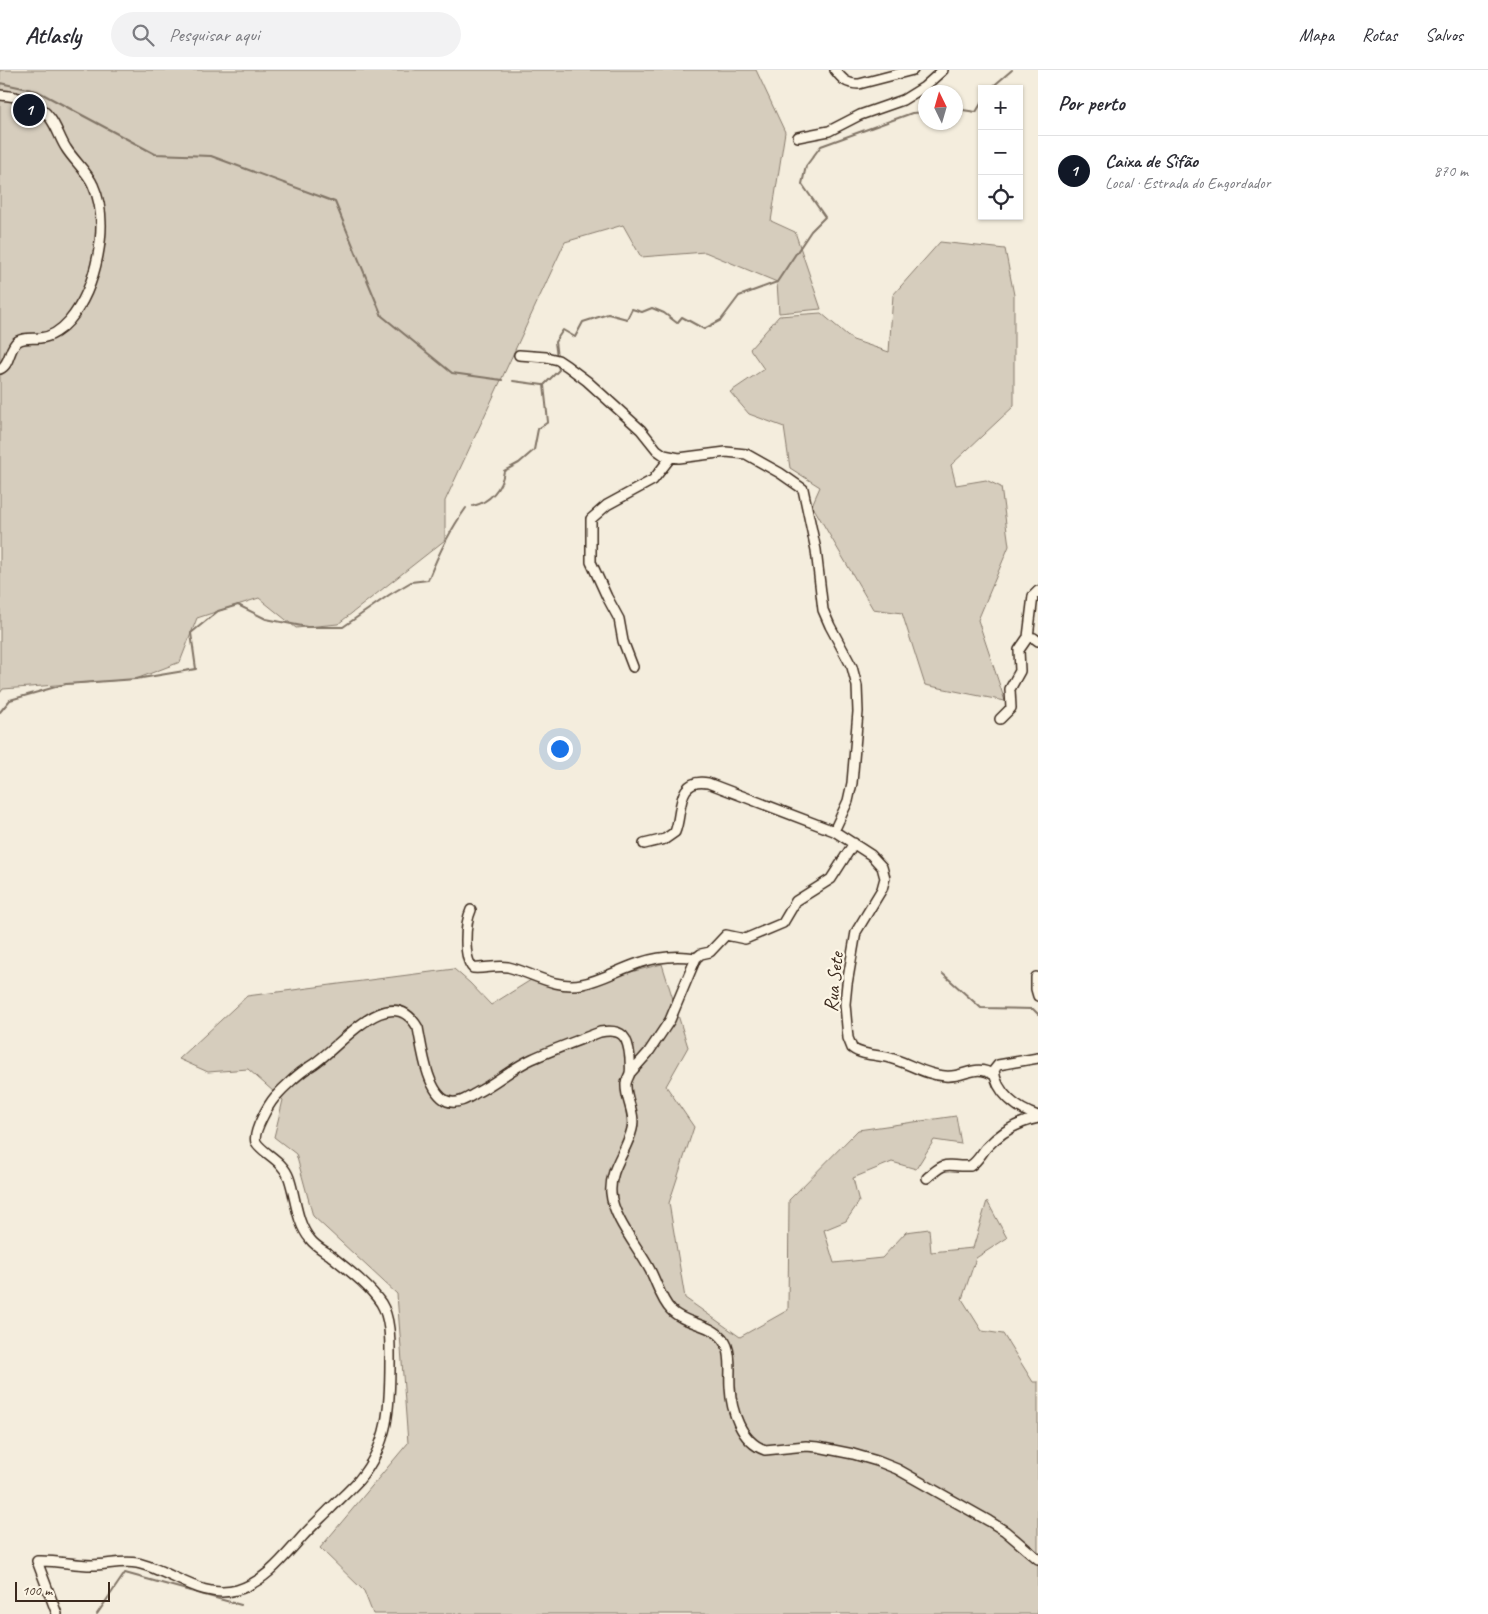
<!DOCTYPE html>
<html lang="pt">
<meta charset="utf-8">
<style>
:root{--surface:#fff;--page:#f2f2f3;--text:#2b2b33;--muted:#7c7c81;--line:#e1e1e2;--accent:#111827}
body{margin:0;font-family:Caveat,sans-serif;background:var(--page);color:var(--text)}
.controls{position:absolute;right:15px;top:15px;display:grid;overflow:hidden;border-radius:0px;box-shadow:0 1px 4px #0004}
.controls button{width:45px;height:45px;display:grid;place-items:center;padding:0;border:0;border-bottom:1px solid var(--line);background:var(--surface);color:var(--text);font:25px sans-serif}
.compass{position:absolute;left:918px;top:15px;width:45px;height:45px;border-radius:50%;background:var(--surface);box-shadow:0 1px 4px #0004;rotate:355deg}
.scale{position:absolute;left:15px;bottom:12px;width:95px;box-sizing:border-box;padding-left:5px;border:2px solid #3b2a1e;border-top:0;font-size:14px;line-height:18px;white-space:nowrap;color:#3b2a1e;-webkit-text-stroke:4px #fcf5e5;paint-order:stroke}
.you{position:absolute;left:559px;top:678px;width:18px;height:18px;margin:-12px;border:4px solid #fff;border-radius:50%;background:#1a73e8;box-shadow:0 0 0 8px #1a73e833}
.badge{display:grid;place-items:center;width:32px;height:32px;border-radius:50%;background:var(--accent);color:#fff;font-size:16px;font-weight:700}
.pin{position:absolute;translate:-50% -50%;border:2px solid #fff;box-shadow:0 1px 5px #0006}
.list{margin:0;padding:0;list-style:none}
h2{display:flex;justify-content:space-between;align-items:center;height:65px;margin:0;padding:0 20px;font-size:21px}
h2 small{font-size:16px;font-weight:400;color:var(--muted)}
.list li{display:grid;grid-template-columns:32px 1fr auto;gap:15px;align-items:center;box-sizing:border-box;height:70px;padding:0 20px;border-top:1px solid var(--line)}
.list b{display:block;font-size:19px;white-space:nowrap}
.list p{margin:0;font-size:16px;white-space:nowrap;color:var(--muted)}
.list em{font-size:16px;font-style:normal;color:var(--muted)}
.icon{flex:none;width:28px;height:28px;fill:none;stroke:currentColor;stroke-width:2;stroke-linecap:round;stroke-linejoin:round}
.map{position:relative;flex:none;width:1038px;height:1544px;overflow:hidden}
header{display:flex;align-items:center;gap:30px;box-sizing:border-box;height:70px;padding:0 25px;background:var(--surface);border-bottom:1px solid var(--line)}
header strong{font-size:24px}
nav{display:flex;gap:28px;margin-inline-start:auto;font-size:18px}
.search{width:350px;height:45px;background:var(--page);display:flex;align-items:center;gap:12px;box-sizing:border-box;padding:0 18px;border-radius:28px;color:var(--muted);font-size:19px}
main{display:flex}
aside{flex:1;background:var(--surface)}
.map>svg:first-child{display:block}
.green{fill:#d6cdbd;stroke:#887c6e}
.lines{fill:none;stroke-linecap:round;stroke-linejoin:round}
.stream{stroke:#817466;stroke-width:2}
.minor-casing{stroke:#3b2a1e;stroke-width:12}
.minor{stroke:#fcf5e5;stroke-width:9}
.labels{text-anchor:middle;stroke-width:4.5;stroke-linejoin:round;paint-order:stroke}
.street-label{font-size:20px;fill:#3b2a1e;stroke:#fcf5e5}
</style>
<header>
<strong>Atlasly</strong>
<div class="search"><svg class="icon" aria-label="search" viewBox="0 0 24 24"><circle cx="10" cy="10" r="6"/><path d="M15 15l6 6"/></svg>Pesquisar aqui</div>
<nav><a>Mapa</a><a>Rotas</a><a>Salvos</a></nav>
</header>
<main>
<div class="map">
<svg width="1038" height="1544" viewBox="0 0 1038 1544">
<rect width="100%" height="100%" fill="#f4eddd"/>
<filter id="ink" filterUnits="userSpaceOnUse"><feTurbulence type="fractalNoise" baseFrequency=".02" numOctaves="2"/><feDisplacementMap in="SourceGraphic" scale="10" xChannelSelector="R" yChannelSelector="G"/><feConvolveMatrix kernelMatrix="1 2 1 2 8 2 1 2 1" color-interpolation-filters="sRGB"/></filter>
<g filter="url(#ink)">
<!-- green -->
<path class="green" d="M0 0H756L785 62 771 151 795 162 821 239 779 243 777 212 705 182 641 187 623 155 565 172 445 431V470L338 554 296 558 259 528 197 548 180 592 136 609 3 619 0 623Z
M940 172 1005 179 1014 225V336L951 395 956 415 986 410 1001 417 1009 476 978 550 1005 631 925 615 902 543 873 539 812 435 820 417 790 398 784 357 749 344 730 322 764 299 750 279 779 246 821 243 853 270 889 282 893 225Z
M662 894 688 977 666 1016 694 1057 669 1133 685 1228 740 1267 788 1240 789 1130 858 1060 956 1046 961 1074 934 1070 916 1099 892 1092 853 1108 859 1132 846 1151 824 1160 834 1193 882 1188 906 1162 929 1159 931 1182 973 1178 987 1131 1007 1168 976 1188 962 1229 982 1261 1003 1264 1033 1312H1038V1544H373L364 1521 320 1478 408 1373 397 1224 313 1146 296 1084 274 1067 283 1030 248 999 208 1002 179 989 247 926 454 899 470 913 491 935 534 908 564 919Z"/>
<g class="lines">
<!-- stream -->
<path class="stream" d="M0 13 37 21 155 84 211 86 335 132 382 246 452 303 502 310
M990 19 1012 0
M956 39 976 42 982 32
M557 287 555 272 563 260 575 267 583 252 608 244 627 249 632 239 642 242 652 238 664 243 677 253 682 247 704 259 721 250 739 226 777 212 811 161 825 147 802 114 806 96 821 76 912 43 926 42
M513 311 543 315
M473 436C490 432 502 418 504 401L519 393 534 380 538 359 548 352 544 315 559 300 558 295
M0 642 10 630 66 614 136 609 196 599 191 563 218 541 238 535 266 549 307 557H343L389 525 411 512 428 510C438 485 450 460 466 438
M943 904 981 938 1033 939 1038 944
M97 1544 125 1503 241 1535"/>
<!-- minor casing -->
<g class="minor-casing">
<path id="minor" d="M835 0C842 9 846 14 859 14L913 0
M0 25C18 26 39 33 50 48 57 57 60 69 66 78 74 91 87 101 93 115 111 154 96 219 69 251 62 259 51 267 40 268 33 269 25 267 18 271 8 278 11 294 0 299
M798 67 829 61 860 45 903 30 924 17 943 0
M519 285 546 287 558 290 567 296 587 311 641 360 657 380 664 385 679 388 726 382 746 384 780 403 803 419 816 480 823 540 830 556 852 597 857 616 858 642 852 713 848 731 834 761
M1028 567 1034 568 1038 571
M633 597 623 571 619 549 607 527 591 492V449L607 435 653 410 671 387
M1000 649 1011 638 1010 619 1020 601 1019 580 1028 567 1033 526 1038 521
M644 774 665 769 675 762C683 744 675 707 708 713L834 761 871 785 882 797 885 808 882 819 856 862 847 914 845 934 848 968 852 978C861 985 875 985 886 987 906 991 924 1005 945 1006 965 1008 974 993 994 1005
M471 840C465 853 463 888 473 898 485 899 496 895 508 897 533 903 554 919 582 914 602 910 620 899 639 893 657 887 678 885 696 888
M696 888 701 884 710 882 726 865 745 869 783 853 796 831 831 809 854 773
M1036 907V919L1038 926
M1038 988 998 995 994 1000C996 1023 1017 1039 1038 1046
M631 1002 648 983 670 950 696 888
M927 1108C948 1089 945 1097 970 1096 977 1092 981 1084 986 1078 1000 1063 1018 1052 1038 1048
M57 1544 37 1491C56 1490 74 1495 92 1495 107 1495 122 1490 137 1493 171 1500 201 1530 237 1520 265 1512 284 1487 302 1467 311 1457 321 1448 331 1438 340 1429 350 1420 359 1410 389 1374 390 1336 390 1292 390 1273 391 1249 381 1233 368 1214 347 1199 330 1185 323 1180 315 1176 310 1169 296 1152 296 1128 289 1108 283 1090 262 1083 256 1072 252 1063 269 1034 275 1027 283 1018 299 1003 309 997 337 982 389 907 418 958 422 978 427 1022 447 1031 458 1035 468 1028 476 1023 496 1013 512 998 532 989 554 979 577 971 600 962 623 958 628 967 630 988 630 993 631 999 630 1003 629 1007 626 1010 626 1014 625 1029 636 1043 632 1059 627 1081 609 1099 611 1123 613 1148 638 1177 650 1200 657 1213 661 1230 671 1240 686 1256 718 1253 727 1276 732 1289 729 1303 730 1317 731 1340 741 1372 765 1380L806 1376 818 1377 853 1384 877 1391 897 1399 989 1451 1005 1461 1038 1489"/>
</g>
<!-- minor -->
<use href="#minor" class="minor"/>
</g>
</g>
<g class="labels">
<!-- street labels -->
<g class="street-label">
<text transform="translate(833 912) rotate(-84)" y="7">Rua Sete</text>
</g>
</g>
</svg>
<div class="controls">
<button>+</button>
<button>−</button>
<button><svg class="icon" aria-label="locate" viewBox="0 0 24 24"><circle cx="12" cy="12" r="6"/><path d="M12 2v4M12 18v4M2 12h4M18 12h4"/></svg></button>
</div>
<svg class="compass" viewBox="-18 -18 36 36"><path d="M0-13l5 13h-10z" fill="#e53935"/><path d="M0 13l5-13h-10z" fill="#7c7c81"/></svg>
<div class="scale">100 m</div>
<div class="you"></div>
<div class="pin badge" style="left:29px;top:40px">1</div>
</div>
<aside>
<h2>Por perto<small></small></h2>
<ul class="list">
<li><span class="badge">1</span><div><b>Caixa de Sifão</b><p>Local · Estrada do Engordador</p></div><em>870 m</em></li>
</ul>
</aside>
</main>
